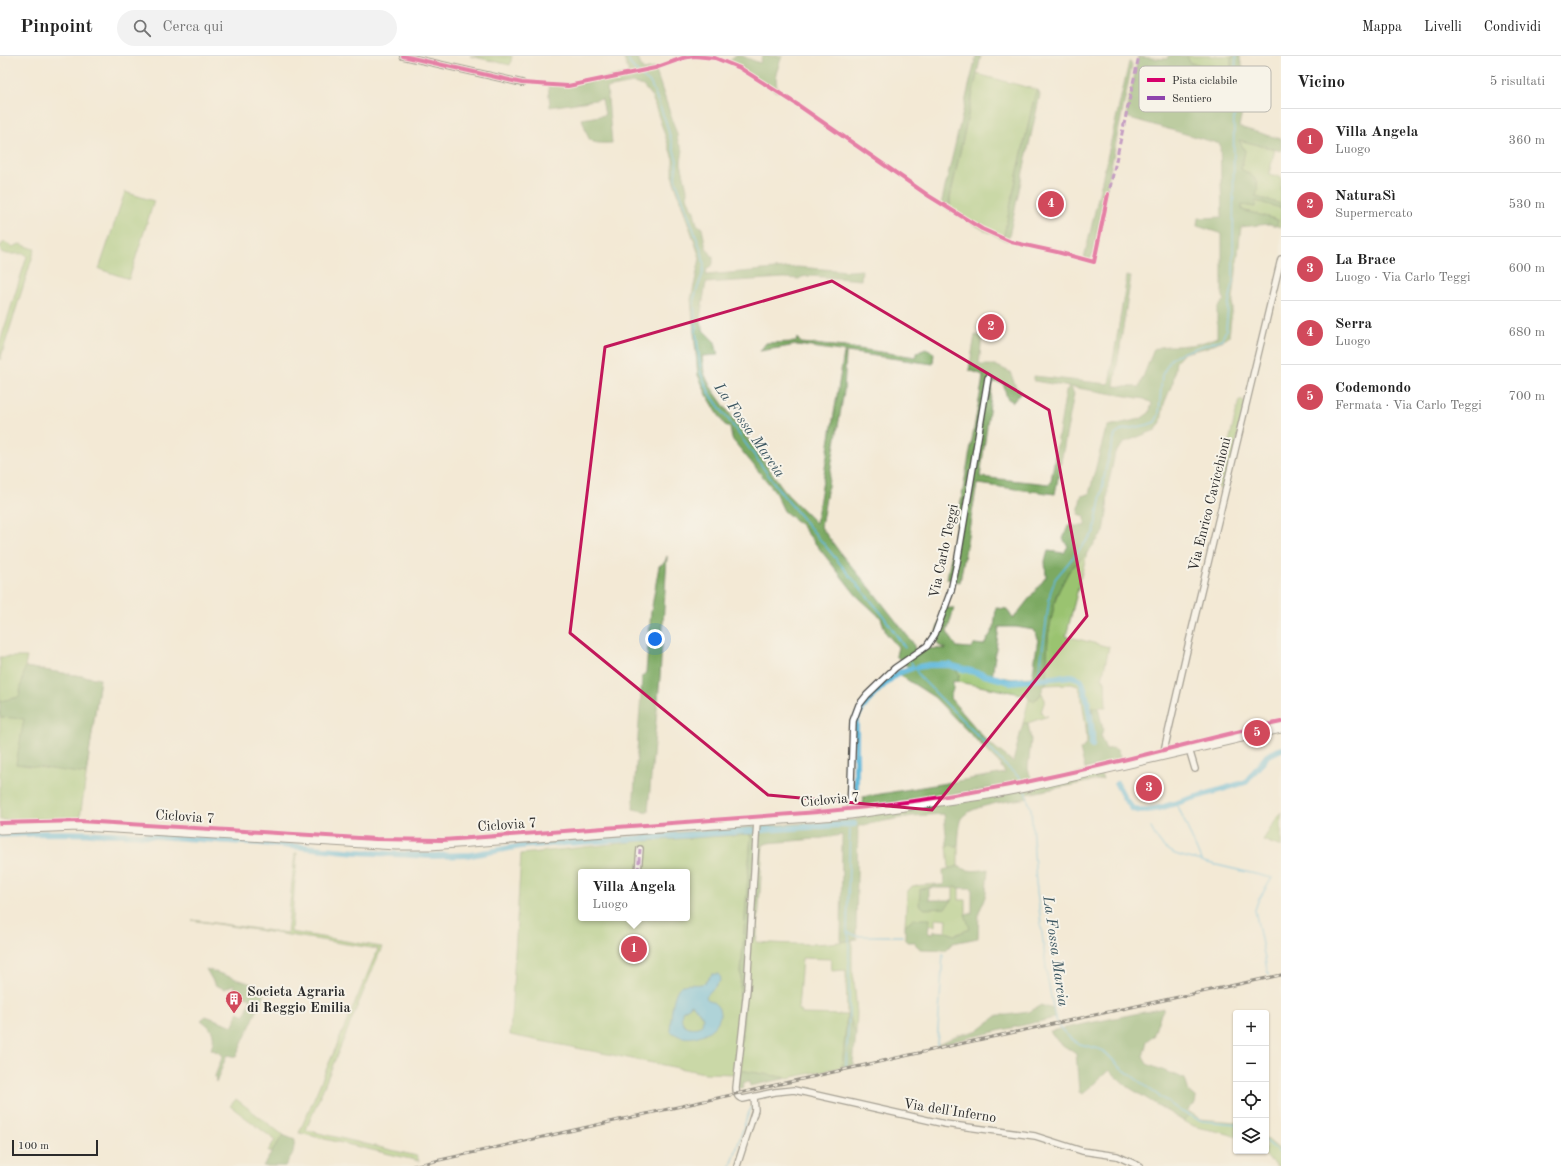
<!DOCTYPE html>
<html lang="it">
<meta charset="utf-8">
<style>
:root{--surface:#fff;--page:#f2f2f2;--text:#222;--muted:#767676;--line:#e0e0e0;--accent:#d1495b}
body{margin:0;font-family:"Old Standard TT",serif;background:var(--page);color:var(--text)}
.controls{position:absolute;right:12px;bottom:12px;display:grid;overflow:hidden;border-radius:4px;box-shadow:0 1px 3px #0004}
.controls button{width:36px;height:36px;display:grid;place-items:center;padding:0;border:0;border-bottom:1px solid var(--line);background:var(--surface);color:var(--text);font:20px sans-serif}
.scale{position:absolute;left:12px;bottom:10px;width:86px;box-sizing:border-box;padding-left:4px;border:2px solid #2b2b2b;border-top:0;font-size:11px;line-height:14px;white-space:nowrap;color:#2b2b2b;-webkit-text-stroke:3px #f7f3e8;paint-order:stroke}
.you{position:absolute;left:655px;top:583px;width:14px;height:14px;margin:-10px;border:3px solid #fff;border-radius:50%;background:#1a73e8;box-shadow:0 0 0 6px #1a73e833}
.badge{display:grid;place-items:center;width:26px;height:26px;border-radius:50%;background:var(--accent);color:#fff;font-size:13px;font-weight:700}
.pin{position:absolute;translate:-50% -50%;border:2px solid #fff;box-shadow:0 1px 4px #0006}
.popup{position:absolute;left:578px;top:813px;width:112px;height:52px;box-sizing:border-box;display:grid;place-content:center;border-radius:4px;background:var(--surface);filter:drop-shadow(0 1px 3px #0005);font-size:13px;white-space:nowrap;color:var(--muted)}
.popup b{font-size:15px;color:var(--text)}
.popup::after{content:'';position:absolute;left:50%;top:100%;margin-left:-8px;border:8px solid transparent;border-top-color:var(--surface)}
.list{margin:0;padding:0;list-style:none}
h2{display:flex;justify-content:space-between;align-items:center;height:52px;margin:0;padding:0 16px;font-size:17px}
h2 small{font-size:13px;font-weight:400;color:var(--muted)}
.list li{display:grid;grid-template-columns:26px 1fr auto;gap:12px;align-items:center;box-sizing:border-box;height:64px;padding:0 16px;border-top:1px solid var(--line)}
.list b{display:block;font-size:15px;white-space:nowrap}
.list p{margin:0;font-size:13px;white-space:nowrap;color:var(--muted)}
.list em{font-size:13px;font-style:normal;color:var(--muted)}
.icon{flex:none;width:22px;height:22px;fill:none;stroke:currentColor;stroke-width:2;stroke-linecap:round;stroke-linejoin:round}
.map{position:relative;flex:none;width:1281px;height:1110px;overflow:hidden}
header{display:flex;align-items:center;gap:24px;box-sizing:border-box;height:56px;padding:0 20px;background:var(--surface);border-bottom:1px solid var(--line)}
header strong{font-size:19px}
nav{display:flex;gap:22px;margin-inline-start:auto;font-size:14px}
.search{width:280px;height:36px;background:var(--page);display:flex;align-items:center;gap:10px;box-sizing:border-box;padding:0 14px;border-radius:22px;color:var(--muted);font-size:15px}
main{display:flex}
aside{flex:1;background:var(--surface)}
.map>svg:first-child{display:block}
.green{fill:#9ac36f;stroke:#62774d;fill-rule:evenodd}
.forest{fill:#7ba962;stroke:#536a46}
.water{fill:#5db8db;stroke:#447283;fill-rule:evenodd}
.lines{fill:none;stroke-linecap:round;stroke-linejoin:round}
.stream{stroke:#5db8db;stroke-width:1.5}
.canal{stroke:#5db8db;stroke-width:6}
.street-casing{stroke:#494844;stroke-width:8}
.primary-casing{stroke:#494844;stroke-width:11}
.street{stroke:#fff;stroke-width:5.5}
.primary{stroke:#fff;stroke-width:9}
.rail-casing{stroke:#2b2b2b;stroke-width:3}
.rail{stroke:#f7f3e8;stroke-width:1.5;stroke-dasharray:4.5;stroke-linecap:butt}
.quiet{stroke:#8e44ad;stroke-width:3;stroke-dasharray:6 3;stroke-linecap:butt}
.cycleway-casing{stroke:#f7f3e8;stroke-width:6}
.cycleway{stroke:#d6006c;stroke-width:4}
.marked{fill:none;stroke:#c2185b;stroke-width:3;stroke-linejoin:round}
.labels{text-anchor:middle;stroke-width:4;stroke-linejoin:round;paint-order:stroke}
.street-label{font-size:14px;fill:#2b2b2b;stroke:#f7f3e8}
.poi-label{font-size:14px;font-weight:bold;fill:#2b2b2b;stroke:#f7f3e8;text-anchor:start}
.water-label{font-size:15px;font-style:italic;fill:#3a5560;stroke:#f7f3e8}
.key{fill:#f7f3e8;stroke:#bab7af;stroke-width:1}
.key-label{font-size:11px;fill:#2b2b2b}
</style>
<header>
<strong>Pinpoint</strong>
<div class="search"><svg class="icon" aria-label="search" viewBox="0 0 24 24"><circle cx="10" cy="10" r="6"/><path d="M15 15l6 6"/></svg>Cerca qui</div>
<nav><a>Mappa</a><a>Livelli</a><a>Condividi</a></nav>
</header>
<main>
<div class="map">
<svg width="1281" height="1110" viewBox="0 0 1281 1110">
<rect width="100%" height="100%" fill="#f7f3e8"/>
<filter id="ink" filterUnits="userSpaceOnUse"><feTurbulence type="fractalNoise" baseFrequency=".025" numOctaves="2"/><feDisplacementMap in="SourceGraphic" scale="8" xChannelSelector="R" yChannelSelector="G"/><feConvolveMatrix kernelMatrix="1 2 1 2 8 2 1 2 1" color-interpolation-filters="sRGB"/></filter>
<filter id="wash" filterUnits="userSpaceOnUse"><feTurbulence type="fractalNoise" baseFrequency=".012" numOctaves="4" result="noise"/><feDisplacementMap in="SourceGraphic" scale="16" xChannelSelector="R" yChannelSelector="G"/><feGaussianBlur stdDeviation="0.9" result="paint"/><feColorMatrix in="noise" values="0 0 0 0 0 0 0 0 0 0 0 0 0 0 0 0 0 1.4 0 .05"/><feComposite in="paint" operator="in"/></filter>
<g filter="url(#wash)">
<rect width="100%" height="100%" fill="#f3e9d5"/>
<!-- green -->
<path class="green" d="M470 0H512L510 9Z
M1187 0H1240L1231 1V13L1190 7Z
M977 18 1038 34 1035 38 1003 183 982 173 950 154V142Z
M1239 84 1275 93 1269 118 1281 121V148L1256 141C1260 123 1256 122 1241 113L1245 95Z
M125 136 154 145 129 223 99 213Z
M1256 145 1281 152V171L1277 170 1278 164 1242 154V148L1254 151Z
M4 186 10 189 12 191 20 188 35 193 0 304V286L27 200 25 198C17 197 8 200 1 196L0 190Z
M1239 344 1246 346 1225 434 1218 432Z
M1087 497 1066 580 1109 591 1102 623 1105 625 1106 651H1093L1092 661 1086 671 1081 637 1078 630 1071 628 1046 629C1045 596 1049 542 1069 515 1074 509 1081 503 1087 497Z
M0 601H27L25 611 100 623 80 762 0 764Z
M953 611 992 622V619L1012 623 1032 621 1027 639 958 626 959 618Z
M1042 637 1045 644 1041 656 1045 660H1048L1028 667H1023L1029 643 1033 645 1038 642Z
M1281 756V791L1263 784Z
M751 778 734 1018 704 1017 510 979 521 798 640 785ZM581 816H687V862H581Z
M947 789 958 790V810L949 813Z
M295 797H297L291 876 382 891 306 1074 417 1100 419 1105 299 1077 378 893 192 864 287 877Z
M936 828 929 832 919 849 945 852 953 844V830L959 832V844H966V858L970 873 955 879 946 876 947 863 935 862V870L928 869 930 864 905 869 907 836 912 830Z
M757 881 756 886C788 888 820 890 852 884V913L854 923 857 957 856 979 849 960 847 959 842 1011 788 1022 738 1014 750 886ZM802 902 831 903 832 915 846 914 847 959 802 958 801 954 798 953Z
M236 1043 283 1079 271 1097 268 1095 275 1084 230 1050Z
M1191 1057 1200 1063 1236 1066V1081C1219 1073 1198 1075 1183 1065Z
M1266 1082 1281 1095V1110H1277L1259 1095H1266Z"/>
<!-- forest -->
<path class="forest" d="M623 0H637L643 14 655 12 677 78 678 86 683 94 681 107 687 133V140L691 151 694 155 697 168 702 172 706 191 713 201V208L707 213 706 219 797 211 849 215 862 214 861 224 809 220 802 221 799 223 784 222 706 227 700 262 703 274 715 286 718 299 702 300 704 317 710 330 787 438 816 467 844 297H846L844 335 821 471 841 498 871 533 913 587 916 597 923 592 946 593 938 589 935 578 945 552H954L947 576 957 591 971 592 975 588 984 589 994 572 996 552 1007 553 1013 563 1046 521 1045 505 1048 495 1064 497 1068 490 1063 483 1068 470H1085V460L1078 458 1081 440 1089 438 1105 376 1108 370 1140 363 1149 357 1152 347 1144 343 1071 331 1074 338 1055 438 977 428 960 526 947 523 982 328 983 319 969 314 975 279 982 280 979 309H995L1010 316 1016 331 1022 335 1013 346 1007 342 1003 327 993 326 980 421 1049 428 1051 425 1066 334 1070 331 1034 325V320L1109 328 1127 220 1131 221 1114 330 1139 331 1154 293C1167 288 1173 291 1186 289 1197 289 1207 285 1217 281V253L1224 244 1222 236V178L1197 170 1198 162 1222 161 1220 88 1126 61 1138 1 1167 3 1168 0H1187L1190 7 1231 13V1L1240 0C1240 9 1244 11 1246 18 1249 30 1241 59 1239 71L1281 83V95L1239 84 1245 95 1241 113C1256 122 1260 124 1256 141L1281 148V152L1256 145 1255 151 1242 149V154L1278 164 1277 170 1269 168 1241 171 1229 281 1205 292 1184 297 1176 306 1173 326 1164 348 1161 366 1156 374 1125 386 1115 397 1108 431 1107 457 1104 476 1087 497 1069 515 1056 540 1048 580 1046 629 1043 630C1042 638 1039 641 1033 645L1029 643 1027 639 1033 617 1038 582 1034 574 1016 571H999L992 622 954 611 959 618 958 626 953 625V633L950 642 986 684 1013 706 1023 667H1028L1031 684 1028 713 1032 725 949 739 862 751 863 741 1005 717 999 707 934 641 898 618 911 612 907 610 896 600 898 591 886 577 881 562 856 539 800 468 784 455 774 434 732 383 730 372 724 368 707 339 698 319 691 243 700 202 673 123V103L652 41 643 30 633 27 607 32 612 87C586 88 590 86 582 63L605 59 602 43 550 51 548 29H574L629 17Z
M736 0H742L760 7 762 0H782L776 18 777 36 740 12 728 6Z
M976 0H981L950 142V154L941 148Z
M1129 6H1131L1132 9 1093 198 1089 205 1084 203Z
M1038 34 1040 39 1008 185 1003 183 1035 38Z
M797 282 801 287 845 291 916 301V297L926 293 934 297 933 308 797 289 760 295 766 287 796 286Z
M667 500 660 621 648 756 633 753 642 622 646 616 651 556 659 510 665 506Z
M25 611 100 623 86 718 16 708 24 663 0 661V645L19 641Z
M1093 651H1098L1103 673 1101 681 1106 693 1114 692 1118 695 1121 705 1085 713 1080 694 1082 693 1087 686 1086 671 1092 661Z
M1099 714 1103 723 1027 738 1028 742C1013 745 965 749 960 765L958 790 947 789 944 758 912 760 858 770 856 878 857 883 841 886 842 779 816 783 768 787 763 789 757 881 750 886 739 1014 788 1022 750 1030 749 1026 743 1027 744 1032H736L738 1014 734 1013 751 778 646 785V779L651 778 858 763V757Z
M958 810C968 816 976 815 988 813L986 838 979 857 978 882 953 887 946 894 920 893 915 888V886H908L905 883V869L913 863H930L928 877 934 878V875L946 876 955 879 970 873 965 858H972V832H959L953 830V832H929V844H953L945 852 925 853 919 849 920 833C928 832 935 828 944 829L943 814Z
M206 913 267 933 236 1001 227 999 216 1027 215 1020 223 999 211 993C216 979 213 973 201 964L206 960 233 970 238 956 245 959 251 942 235 937 234 928 225 933 215 929Z
M1041 949 1053 953 1055 962 937 989 958 979 968 977 979 974 998 959H1007L1029 956Z
M1164 952 1160 960 1153 981 1147 985 1143 1001 1147 1008 1185 1023 1189 1036 1196 1042 1195 1048 1187 1054 1191 1057 1183 1065 1128 1031 1109 1014 1083 1038 1079 1036 1076 998 1058 986 1050 975Z
M847 959H849L856 979 853 1009 842 1011Z
M283 1079 295 1084 293 1097 285 1110H263Z"/>
<!-- water -->
<path class="water" d="M712 918H718L721 922 720 925 706 940 707 943C744 959 693 998 670 974 671 964 672 932 683 929 690 927 698 930 705 927ZM691 948 693 949 703 961 702 969C697 973 685 973 682 965 681 962 682 958 682 955L690 950Z"/>
<g class="lines">
<!-- stream -->
<path class="stream" d="M627 0 630 8 640 19 651 28 666 66 677 105 675 122 702 197 704 209 703 217 694 242 695 267 701 318 710 338 782 438 882 558 905 592
M911 606 920 621 981 683 1005 709 1021 723
M1038 623C1043 595 1046 566 1050 538 1051 533 1054 529 1055 523L1094 476 1107 407 1115 379 1122 374 1147 369 1155 366 1159 358 1162 319 1171 303 1179 298 1222 283 1226 274 1228 251 1233 228 1234 37 1236 0
M1025 735 1031 753 1036 826 1047 919 1055 962 1062 974 1071 983 1080 988 1099 993 1106 997 1120 1011 1152 1035 1182 1056 1195 1062 1203 1065 1236 1068
M1178 750 1201 804 1204 806 1272 822 1258 845 1255 854 1268 918
M850 769 847 876 857 880H902
M1151 772C1164 799 1175 799 1202 805
M937 989 943 898
M846 1010 849 956V881L847 876
M1266 1085 1281 1098
M731 1110 747 1061 752 1050"/>
<!-- canal -->
<path class="canal" d="M918 611 929 609H949L1010 626 1063 621 1071 620 1080 623C1087 634 1093 674 1092 689
M1117 728 1125 743 1133 753 1141 755 1160 752 1246 726 1267 700 1281 693
M856 741V663C863 648 884 627 897 618 901 615 907 614 912 612
M0 779 44 777 122 778 260 787 357 796 430 800 471 799 521 790 854 768"/>
</g>
</g>
<g filter="url(#ink)">
<g class="lines">
<!-- street casing -->
<g class="street-casing">
<path id="street" d="M403 0 522 27
M1189 693 1195 713
M1163 699 1188 590 1281 203
M850 758 853 665 859 649 867 639 895 612 927 590 935 578 939 567 951 535 957 507 988 322
M757 765 747 933 736 1032C736 1038 737 1042 743 1043L775 1036 794 1034 945 1068 1035 1080 1082 1095 1117 1100 1139 1110
M638 816 640 793
M634 868V862
M737 1110 755 1054 754 1041"/>
</g>
<!-- primary casing -->
<g class="primary-casing">
<path id="primary" d="M0 773 79 770 115 772 396 789H430L850 758 988 738 1030 730 1281 672"/>
</g>
<!-- street -->
<use href="#street" class="street"/>
<!-- primary -->
<use href="#primary" class="primary"/>
<!-- rail casing -->
<g class="rail-casing">
<path id="rail" d="M413 1110 950 990 1281 919"/>
</g>
<!-- rail -->
<use href="#rail" class="rail"/>
<!-- quiet -->
<path class="quiet" d="M1108 141 1139 0
M638 816 640 793
M634 868V862"/>
<!-- cycleway casing -->
<g class="cycleway-casing">
<path id="cycleway" d="M403 0 522 27 568 30 655 12 683 2 694 0 715 2 740 12 798 49 929 140 982 173 1011 186 1057 196 1094 206 1108 138
M0 767 80 765 376 783 443 784 818 756C898 749 977 737 1054 720 1130 704 1205 682 1281 666"/>
</g>
<!-- cycleway -->
<use href="#cycleway" class="cycleway"/>
</g>
</g>
<!-- marked area -->
<path d="M0 0H1281V1110H0ZM832 225 1049 354 1087 560 932 754 768 739 570 577 605 291Z" fill="#f3e9d5" fill-opacity=".55" fill-rule="evenodd"/>
<path class="marked" d="M832 225 1049 354 1087 560 932 754 768 739 570 577 605 291Z"/>
<!-- icons -->
<defs>
<g id="building-pin" transform="scale(0.9)"><path d="M0 17L-7.5 6A9.5 9.5 0 1 1 7.5 6Z" fill="#d1495b" stroke="#f7f3e8"/><path d="M-4-6H4V6H1V3H-1V6H-4ZM-2.5-4.3h1.7v1.8h-1.7ZM.8-4.3h1.7v1.8H.8ZM-2.5-1h1.7V.8h-1.7ZM.8-1h1.7V.8H.8Z" fill="#fff"/></g>
</defs>
<g fill-rule="evenodd">
<use href="#building-pin" x="234" y="943"/>
</g>
<g class="labels">
<!-- street labels -->
<g class="street-label">
<text transform="translate(1209 448) rotate(-76)" y="5">Via Enrico Cavicchioni</text>
<text transform="translate(943 495) rotate(-78)" y="5">Via Carlo Teggi</text>
<text transform="translate(830 743) rotate(-5)" y="5">Ciclovia 7</text>
<text transform="translate(185 760) rotate(4)" y="5">Ciclovia 7</text>
<text transform="translate(507 768) rotate(-4)" y="5">Ciclovia 7</text>
<text transform="translate(950 1054) rotate(9)" y="5">Via dell'Inferno</text>
</g>
<!-- poi labels -->
<g class="poi-label">
<text x="247" y="940">Societa Agraria<tspan x="247" dy="16">di Reggio Emilia</tspan></text>
</g>
<!-- water labels -->
<g class="water-label">
<text transform="translate(750 374) rotate(55)" y="5">La Fossa Marcia</text>
<text transform="translate(1056 895) rotate(82)" y="5">La Fossa Marcia</text>
</g>
</g>
<!-- legend -->
<rect x="1139" y="10" width="132" height="46" rx="6" class="key"/>
<rect x="1147" y="22" width="18" height="4" fill="#d6006c"/>
<rect x="1147" y="40" width="18" height="4" fill="#8e44ad"/>
<g class="key-label">
<text x="1172" y="28">Pista ciclabile</text>
<text x="1172" y="46">Sentiero</text>
</g>
</svg>
<div class="controls">
<button>+</button>
<button>−</button>
<button><svg class="icon" aria-label="locate" viewBox="0 0 24 24"><circle cx="12" cy="12" r="6"/><path d="M12 2v4M12 18v4M2 12h4M18 12h4"/></svg></button>
<button><svg class="icon" aria-label="layers" viewBox="0 0 24 24"><path d="M12 4l9 5-9 5-9-5zM3 14l9 5 9-5"/></svg></button>
</div>
<div class="scale">100 m</div>
<div class="you"></div>
<div class="pin badge" style="left:634px;top:893px">1</div>
<div class="popup"><b>Villa Angela</b>Luogo</div>
<div class="pin badge" style="left:991px;top:271px">2</div>
<div class="pin badge" style="left:1149px;top:732px">3</div>
<div class="pin badge" style="left:1051px;top:148px">4</div>
<div class="pin badge" style="left:1257px;top:677px">5</div>
</div>
<aside>
<h2>Vicino<small>5 risultati</small></h2>
<ul class="list">
<li><span class="badge">1</span><div><b>Villa Angela</b><p>Luogo</p></div><em>360 m</em></li>
<li><span class="badge">2</span><div><b>NaturaSì</b><p>Supermercato</p></div><em>530 m</em></li>
<li><span class="badge">3</span><div><b>La Brace</b><p>Luogo · Via Carlo Teggi</p></div><em>600 m</em></li>
<li><span class="badge">4</span><div><b>Serra</b><p>Luogo</p></div><em>680 m</em></li>
<li><span class="badge">5</span><div><b>Codemondo</b><p>Fermata · Via Carlo Teggi</p></div><em>700 m</em></li>
</ul>
</aside>
</main>
